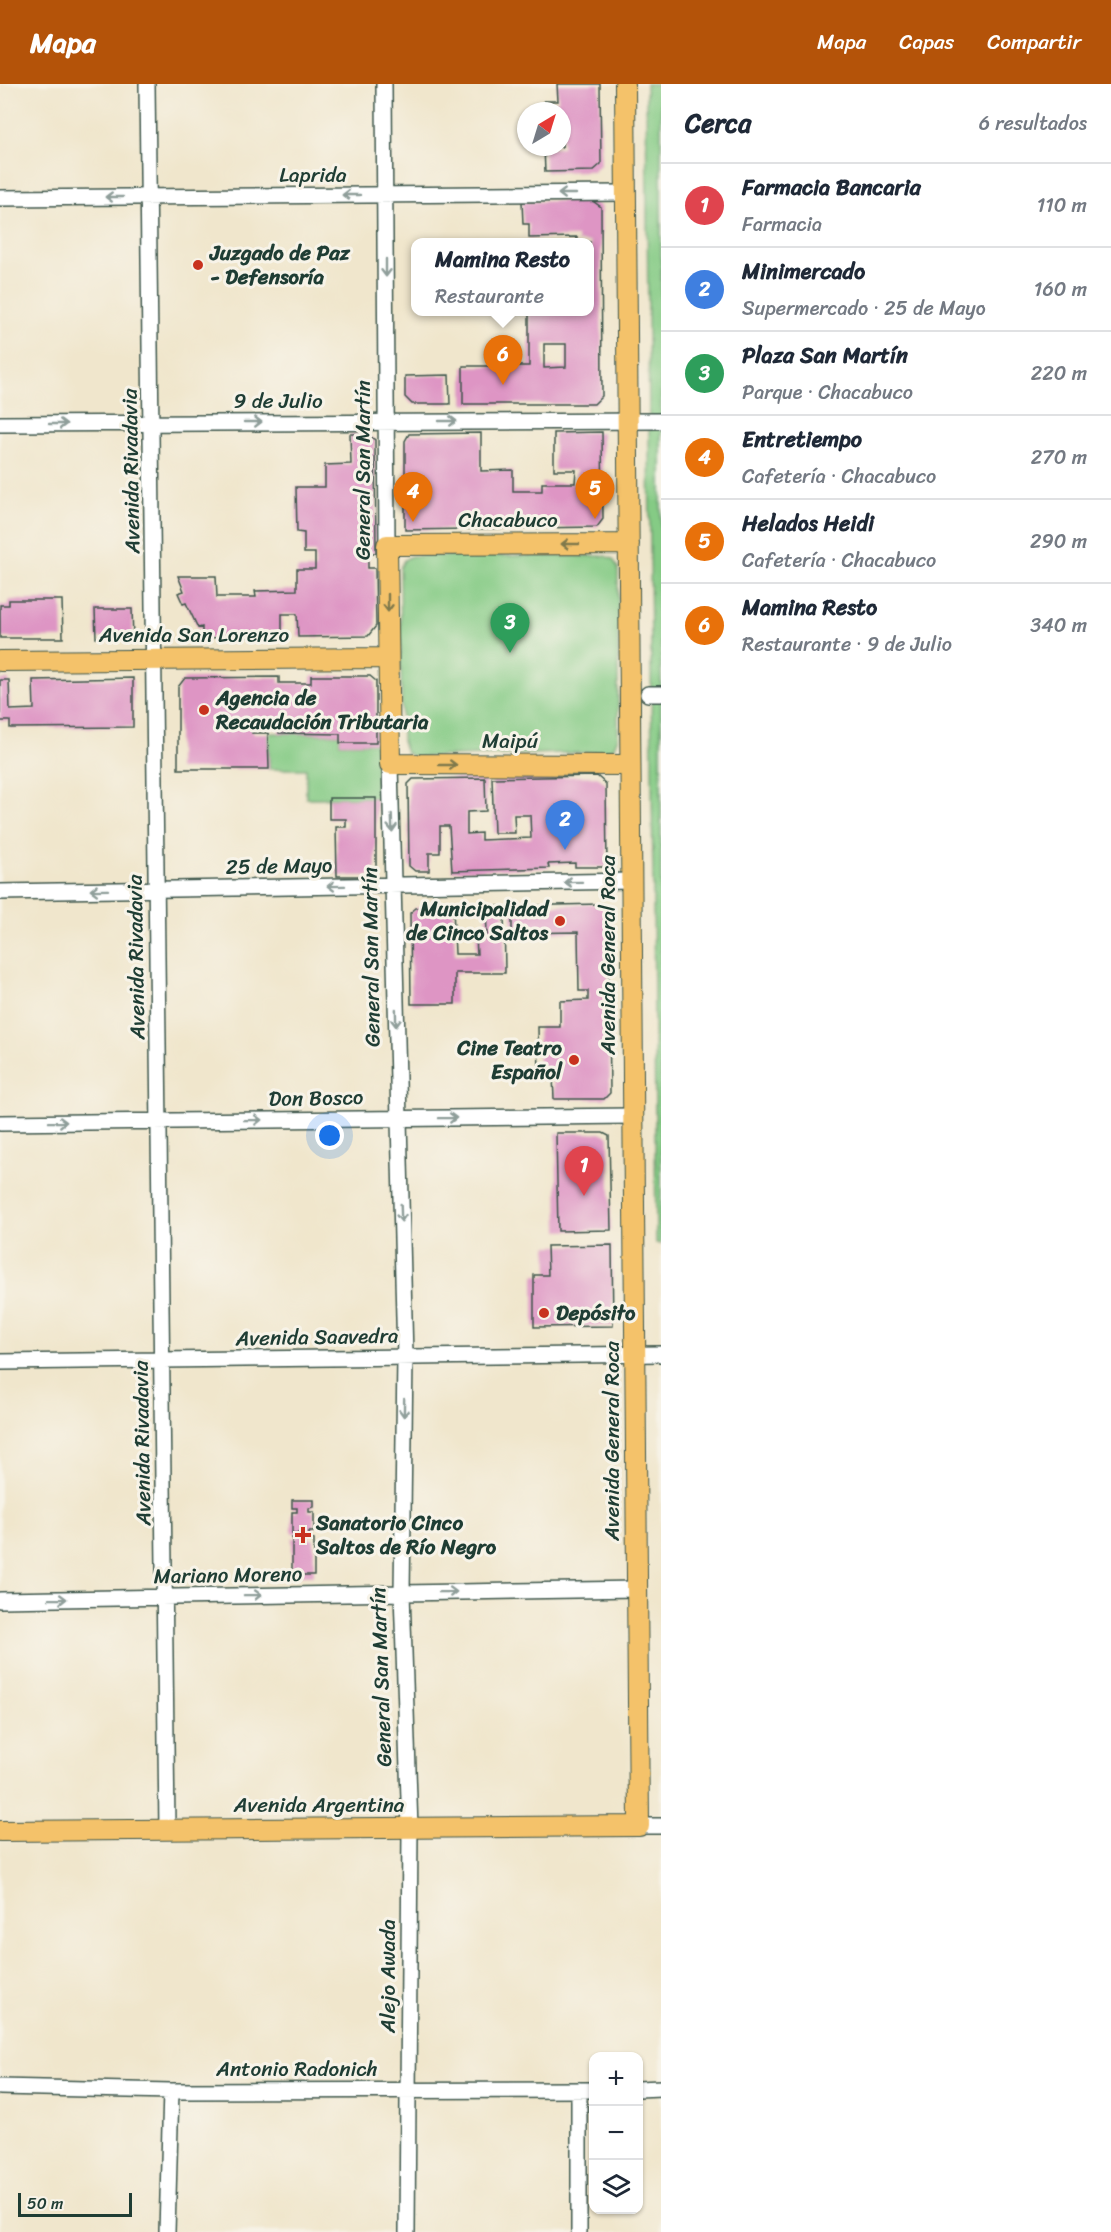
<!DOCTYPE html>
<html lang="es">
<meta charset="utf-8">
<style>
:root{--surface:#fff;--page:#f2f2f3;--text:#1f2937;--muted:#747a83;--line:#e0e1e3;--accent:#b45309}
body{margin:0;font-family:Sriracha,sans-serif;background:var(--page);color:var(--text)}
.controls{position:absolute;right:18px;bottom:18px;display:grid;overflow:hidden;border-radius:12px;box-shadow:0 2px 4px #0004}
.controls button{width:54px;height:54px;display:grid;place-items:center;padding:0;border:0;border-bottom:2px solid var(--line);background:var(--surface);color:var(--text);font:30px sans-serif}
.compass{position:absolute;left:517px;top:18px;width:54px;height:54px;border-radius:50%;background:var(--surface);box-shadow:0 2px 4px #0004;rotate:38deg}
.scale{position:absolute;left:18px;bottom:15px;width:114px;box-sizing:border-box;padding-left:6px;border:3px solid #1f3d34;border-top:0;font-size:16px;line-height:21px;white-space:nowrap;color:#1f3d34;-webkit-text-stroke:4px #f7f3e8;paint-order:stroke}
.you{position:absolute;left:330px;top:1052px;width:21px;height:21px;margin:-15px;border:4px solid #fff;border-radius:50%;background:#1a73e8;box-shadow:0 0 0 9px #1a73e833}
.badge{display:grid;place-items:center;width:39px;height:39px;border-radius:50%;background:var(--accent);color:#fff;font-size:20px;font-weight:700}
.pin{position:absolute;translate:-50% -50px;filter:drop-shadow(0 2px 3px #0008)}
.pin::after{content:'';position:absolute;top:32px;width:21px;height:18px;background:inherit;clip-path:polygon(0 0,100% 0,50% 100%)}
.popup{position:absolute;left:411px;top:154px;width:183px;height:78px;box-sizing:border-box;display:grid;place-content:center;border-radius:12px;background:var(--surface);filter:drop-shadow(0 2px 4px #0005);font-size:20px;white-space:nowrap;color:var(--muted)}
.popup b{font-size:22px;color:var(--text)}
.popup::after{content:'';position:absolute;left:50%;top:100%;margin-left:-12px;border:12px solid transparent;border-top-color:var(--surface)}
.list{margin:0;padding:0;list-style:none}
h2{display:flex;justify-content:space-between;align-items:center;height:78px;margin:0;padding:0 24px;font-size:26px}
h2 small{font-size:20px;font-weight:400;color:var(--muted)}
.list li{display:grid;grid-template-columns:39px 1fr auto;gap:18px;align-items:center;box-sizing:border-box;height:84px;padding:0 24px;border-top:2px solid var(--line)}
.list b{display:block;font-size:22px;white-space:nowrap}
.list p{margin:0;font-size:20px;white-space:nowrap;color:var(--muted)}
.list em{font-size:20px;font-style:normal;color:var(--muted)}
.icon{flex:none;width:33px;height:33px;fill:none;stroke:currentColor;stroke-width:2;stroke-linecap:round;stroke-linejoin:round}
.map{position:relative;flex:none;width:661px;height:2148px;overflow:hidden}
header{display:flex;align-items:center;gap:36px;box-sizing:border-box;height:84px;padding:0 30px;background:var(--accent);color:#fff}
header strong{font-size:28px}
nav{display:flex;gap:33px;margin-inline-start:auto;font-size:21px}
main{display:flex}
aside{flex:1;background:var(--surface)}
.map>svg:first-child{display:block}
.green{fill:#85cb85;stroke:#52845c;stroke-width:1.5}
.building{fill:#de95c4;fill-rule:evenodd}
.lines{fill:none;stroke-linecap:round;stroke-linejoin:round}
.minor-casing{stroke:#3e564b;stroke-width:18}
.major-casing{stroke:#3e564b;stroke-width:22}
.minor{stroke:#fff;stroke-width:15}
.major{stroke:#f4c26a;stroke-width:20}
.oneway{stroke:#8f9e9a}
.oneway2{stroke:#7f794c}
.poi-dot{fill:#c8321e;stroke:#f7f3e8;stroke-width:2}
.labels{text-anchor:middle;stroke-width:6;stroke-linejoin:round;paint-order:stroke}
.street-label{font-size:21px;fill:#1f3d34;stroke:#f7f3e8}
.poi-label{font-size:21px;font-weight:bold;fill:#1f3d34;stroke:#f7f3e8;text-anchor:start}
</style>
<header>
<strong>Mapa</strong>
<nav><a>Mapa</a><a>Capas</a><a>Compartir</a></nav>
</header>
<main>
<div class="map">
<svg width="661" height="2148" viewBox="0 0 661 2148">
<rect width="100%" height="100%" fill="#f7f3e8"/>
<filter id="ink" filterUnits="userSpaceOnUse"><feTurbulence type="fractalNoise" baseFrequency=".0167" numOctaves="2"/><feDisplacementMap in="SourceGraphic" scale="12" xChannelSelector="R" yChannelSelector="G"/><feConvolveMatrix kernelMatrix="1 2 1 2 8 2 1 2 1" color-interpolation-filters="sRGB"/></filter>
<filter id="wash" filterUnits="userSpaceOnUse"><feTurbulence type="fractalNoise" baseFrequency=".008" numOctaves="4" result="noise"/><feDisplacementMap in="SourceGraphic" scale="24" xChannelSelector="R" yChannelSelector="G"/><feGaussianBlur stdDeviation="1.35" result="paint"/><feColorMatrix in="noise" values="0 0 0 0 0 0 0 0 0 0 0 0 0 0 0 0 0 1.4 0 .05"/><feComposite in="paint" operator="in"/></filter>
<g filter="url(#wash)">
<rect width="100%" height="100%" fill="#f0e6cc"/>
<!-- green -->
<path class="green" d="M646 0H661V1160L656 1159Z
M411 472H605L613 475 618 484V653L614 663 606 668 415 673 406 669 402 658 400 484 404 476Z
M268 649 340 650V659H376V714H306V685H269Z"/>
<g id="blocks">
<!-- building -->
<path class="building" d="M557 0H600L601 80 593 87 545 88 544 63H562V27H544V17H558Z
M591 116 601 123 602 312 594 320H463V282H529V228H590V158H577V153L529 154V140H523L522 118ZM544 260H566V283L544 284Z
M449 291 450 320H412L405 313V292Z
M602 348 603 435 597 443 405 446V357L409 350 481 349V387L513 386V407H542V399H575L576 386H554V349Z
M350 350H367L375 356 376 469H368V484H375L376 542 368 552 298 553 297 530H282V547L256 548V553L202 554V543L198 544 186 519 183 520 178 509 184 507 178 492H216L217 513H256L255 507 297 506V485H315V469H304V449L297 448 296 403H325V381L351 380Z
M9 516H62L63 554H0V521H9Z
M95 525H132L133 554H96Z
M311 592H370L376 597V659H340V650L279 649V638H252V649H268L269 685H178V603L185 594 279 593V599H311Z
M133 594V643L10 644V637H0V596H9L10 626 34 625 33 596Z
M597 692 606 700 607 783H575V779L548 780 549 784 452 787 449 742H440V769H429V787H415L409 782 408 700 413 695 485 694 486 727 467 728V750L481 749V756L531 754 530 731H514L515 749H494L492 694Z
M329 714H376V783L369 792H337L336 743H346V735H329Z
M600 820 608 827 610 1009 604 1015H554L553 992H539L538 943H560V917L588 916V907H579L578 848 512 849V822Z
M486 822H504L505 889H455V920H411L410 829 416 824 453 823 455 870H477L476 852 487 851Z
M556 1049H603L609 1052 611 1146 558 1147Z
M612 1161 613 1242 534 1243V1191H548L547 1162Z
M292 1416H314V1423L309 1424V1428H314V1448H309V1455H314V1491H292V1454H298V1449H292V1428H297V1424H292Z"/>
</g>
</g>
<g filter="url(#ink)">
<use href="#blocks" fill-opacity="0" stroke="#3e564b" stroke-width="1.5"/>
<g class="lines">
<!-- minor casing -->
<g class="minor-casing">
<path id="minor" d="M147 0 167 1746
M384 0 387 461
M0 114 626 109
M0 340 661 337
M648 610H661
M390 680 405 1273 402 1509 410 1744 407 2148
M0 808 631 797
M0 1039 633 1032
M0 1278 661 1270
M0 1516 637 1505
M639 1742H661
M0 2003 171 2007 594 2006
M638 2005 661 2004
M579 2006V2148
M167 2148 171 2007"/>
</g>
<!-- major casing -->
<g class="major-casing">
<path id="major" d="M629 460 387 461 390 680 630 681
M0 577 388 574
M0 1747 639 1742 625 0"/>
</g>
<!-- minor -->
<use href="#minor" class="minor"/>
<!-- major -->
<use href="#major" class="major"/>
</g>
<!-- one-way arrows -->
<defs><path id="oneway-shaft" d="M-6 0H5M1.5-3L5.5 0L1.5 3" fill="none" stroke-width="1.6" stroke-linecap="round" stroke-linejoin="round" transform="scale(1.5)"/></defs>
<g class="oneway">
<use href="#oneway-shaft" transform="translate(567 110) rotate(180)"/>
<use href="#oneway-shaft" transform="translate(351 111) rotate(180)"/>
<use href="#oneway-shaft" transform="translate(114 113) rotate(180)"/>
<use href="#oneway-shaft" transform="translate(386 184) rotate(90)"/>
<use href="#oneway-shaft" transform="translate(448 337)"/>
<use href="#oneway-shaft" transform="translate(253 338)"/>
<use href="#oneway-shaft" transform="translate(58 340)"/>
<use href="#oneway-shaft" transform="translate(392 739) rotate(88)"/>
<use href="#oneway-shaft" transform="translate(573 798) rotate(179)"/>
<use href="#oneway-shaft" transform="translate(336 802) rotate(179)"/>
<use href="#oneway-shaft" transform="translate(99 806) rotate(179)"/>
<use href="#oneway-shaft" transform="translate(396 934) rotate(89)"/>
<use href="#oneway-shaft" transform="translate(448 1034) rotate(-1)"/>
<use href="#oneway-shaft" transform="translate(253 1036) rotate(-1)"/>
<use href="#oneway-shaft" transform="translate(58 1038) rotate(-1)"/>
<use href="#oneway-shaft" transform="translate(401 1129) rotate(88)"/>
<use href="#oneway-shaft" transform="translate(404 1324) rotate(91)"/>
<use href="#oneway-shaft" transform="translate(448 1508) rotate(-1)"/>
<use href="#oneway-shaft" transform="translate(253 1511) rotate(-1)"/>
<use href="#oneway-shaft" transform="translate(58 1515) rotate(-1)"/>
</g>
<g class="oneway2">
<use href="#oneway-shaft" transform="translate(570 460) rotate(180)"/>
<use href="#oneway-shaft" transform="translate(388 519) rotate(90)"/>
<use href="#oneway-shaft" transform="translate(448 681)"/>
</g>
</g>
<!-- markers -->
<g class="poi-dot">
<circle cx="198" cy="181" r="6"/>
<circle cx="204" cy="626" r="6"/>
<circle cx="560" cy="837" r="6"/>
<circle cx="574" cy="976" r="6"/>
<circle cx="544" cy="1229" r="6"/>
<path d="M300 1442h6v6h6v6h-6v6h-6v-6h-6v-6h6z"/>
</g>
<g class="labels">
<!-- street labels -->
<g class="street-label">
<text x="313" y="98">Laprida</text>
<text x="278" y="324">9 de Julio</text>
<text transform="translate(363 386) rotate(-90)" y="7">General San Martín</text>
<text transform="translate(131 387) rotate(-91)" y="7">Avenida Rivadavia</text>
<text x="508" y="443">Chacabuco</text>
<text x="194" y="558">Avenida San Lorenzo</text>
<text x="510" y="664">Maipú</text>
<text transform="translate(279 782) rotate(-1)" y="7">25 de Mayo</text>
<text transform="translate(608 871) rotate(-90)" y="7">Avenida General Roca</text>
<text transform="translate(136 873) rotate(-91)" y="7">Avenida Rivadavia</text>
<text transform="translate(371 873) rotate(-91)" y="7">General San Martín</text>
<text transform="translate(316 1014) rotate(-1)" y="7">Don Bosco</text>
<text transform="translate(317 1253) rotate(-1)" y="7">Avenida Saavedra</text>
<text transform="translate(612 1357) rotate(-90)" y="7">Avenida General Roca</text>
<text transform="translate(142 1359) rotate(-91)" y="7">Avenida Rivadavia</text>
<text transform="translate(228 1491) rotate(-1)" y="7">Mariano Moreno</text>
<text transform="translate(381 1593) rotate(-92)" y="7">General San Martín</text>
<text x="319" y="1728">Avenida Argentina</text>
<text transform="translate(388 1892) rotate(-90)" y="7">Alejo Awada</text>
<text x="297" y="1992">Antonio Radonich</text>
</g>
<!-- poi labels -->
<g class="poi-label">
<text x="210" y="176">Juzgado de Paz<tspan x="210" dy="24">- Defensoría</tspan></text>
<text x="216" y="621">Agencia de<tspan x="216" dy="24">Recaudación Tributaria</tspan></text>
<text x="548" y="832" text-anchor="end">Municipalidad<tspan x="548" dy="24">de Cinco Saltos</tspan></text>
<text x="562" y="971" text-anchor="end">Cine Teatro<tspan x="562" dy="24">Español</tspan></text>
<text x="556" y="1236">Depósito</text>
<text x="316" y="1446">Sanatorio Cinco<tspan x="316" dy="24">Saltos de Río Negro</tspan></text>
</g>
</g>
</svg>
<div class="controls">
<button>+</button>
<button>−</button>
<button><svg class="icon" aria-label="layers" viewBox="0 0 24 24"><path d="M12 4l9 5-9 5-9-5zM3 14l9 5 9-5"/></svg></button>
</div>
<svg class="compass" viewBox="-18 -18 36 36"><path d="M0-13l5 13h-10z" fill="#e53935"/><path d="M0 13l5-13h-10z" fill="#747a83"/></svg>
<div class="scale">50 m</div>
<div class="you"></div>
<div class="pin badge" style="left:584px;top:1112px;background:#e0444e">1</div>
<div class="pin badge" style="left:565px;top:766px;background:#3f7fe0">2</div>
<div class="pin badge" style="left:510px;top:569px;background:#2e9e5b">3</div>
<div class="pin badge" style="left:413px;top:438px;background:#e8710a">4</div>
<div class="pin badge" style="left:595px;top:435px;background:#e8710a">5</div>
<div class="pin badge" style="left:503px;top:301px;background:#e8710a">6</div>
<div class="popup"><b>Mamina Resto</b>Restaurante</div>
</div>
<aside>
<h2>Cerca<small>6 resultados</small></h2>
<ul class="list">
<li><span class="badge" style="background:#e0444e">1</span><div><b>Farmacia Bancaria</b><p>Farmacia</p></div><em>110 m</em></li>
<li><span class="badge" style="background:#3f7fe0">2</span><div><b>Minimercado</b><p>Supermercado · 25 de Mayo</p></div><em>160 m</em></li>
<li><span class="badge" style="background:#2e9e5b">3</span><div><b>Plaza San Martín</b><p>Parque · Chacabuco</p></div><em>220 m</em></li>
<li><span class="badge" style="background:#e8710a">4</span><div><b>Entretiempo</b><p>Cafetería · Chacabuco</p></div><em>270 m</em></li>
<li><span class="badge" style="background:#e8710a">5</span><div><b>Helados Heidi</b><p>Cafetería · Chacabuco</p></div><em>290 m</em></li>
<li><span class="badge" style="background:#e8710a">6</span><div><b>Mamina Resto</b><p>Restaurante · 9 de Julio</p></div><em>340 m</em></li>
</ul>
</aside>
</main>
